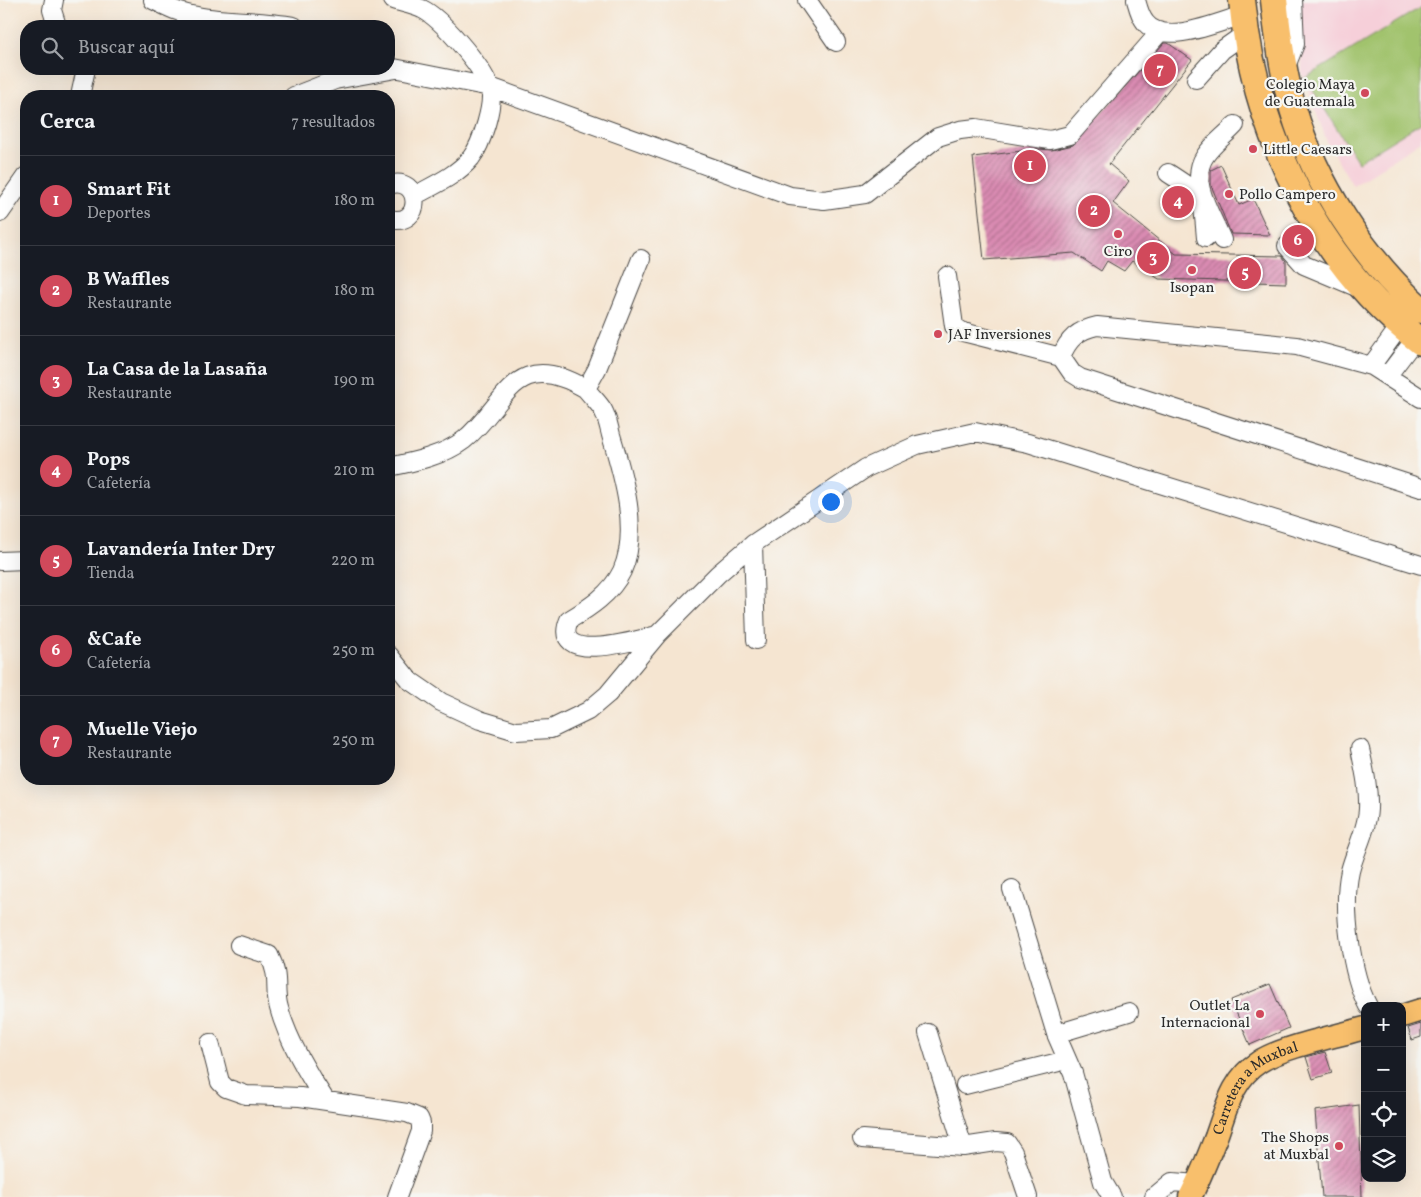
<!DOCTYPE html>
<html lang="es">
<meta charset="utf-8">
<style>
:root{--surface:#171b24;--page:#242831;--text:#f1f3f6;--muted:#9ea1a6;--line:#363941;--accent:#d1495b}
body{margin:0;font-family:Vollkorn,serif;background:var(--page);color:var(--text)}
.controls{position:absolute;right:15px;bottom:15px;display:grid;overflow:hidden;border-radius:10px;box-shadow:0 5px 20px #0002}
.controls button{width:45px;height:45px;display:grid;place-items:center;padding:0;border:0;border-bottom:1px solid var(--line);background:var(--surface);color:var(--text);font:25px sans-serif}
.you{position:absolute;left:830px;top:501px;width:18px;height:18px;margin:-12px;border:4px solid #fff;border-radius:50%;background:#1a73e8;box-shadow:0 0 0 8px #1a73e833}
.badge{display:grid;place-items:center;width:32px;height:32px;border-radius:50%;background:var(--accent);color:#fff;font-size:16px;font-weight:700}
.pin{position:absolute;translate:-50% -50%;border:2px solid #fff;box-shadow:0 1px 5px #0006}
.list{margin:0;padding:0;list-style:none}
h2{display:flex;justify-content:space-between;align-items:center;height:65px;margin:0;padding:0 20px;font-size:21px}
h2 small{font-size:16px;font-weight:400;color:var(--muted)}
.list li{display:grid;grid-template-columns:32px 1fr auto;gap:15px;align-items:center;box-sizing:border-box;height:90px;padding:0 20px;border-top:1px solid var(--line)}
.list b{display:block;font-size:19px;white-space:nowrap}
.list p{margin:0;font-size:16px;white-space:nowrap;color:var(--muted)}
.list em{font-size:16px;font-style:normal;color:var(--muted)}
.icon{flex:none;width:28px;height:28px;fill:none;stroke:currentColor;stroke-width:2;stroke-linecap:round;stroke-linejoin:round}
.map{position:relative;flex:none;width:1421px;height:1197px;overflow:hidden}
.search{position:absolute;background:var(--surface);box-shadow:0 5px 20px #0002;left:20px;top:20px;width:375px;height:55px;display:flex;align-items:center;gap:12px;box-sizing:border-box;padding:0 18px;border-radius:20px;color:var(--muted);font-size:19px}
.panel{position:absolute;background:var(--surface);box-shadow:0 5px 20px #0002;left:20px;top:90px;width:375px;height:695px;border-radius:20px}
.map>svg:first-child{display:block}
.built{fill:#f6cfd9}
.pitch{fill:#a1c36d;stroke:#66774c}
.building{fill:url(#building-hatch)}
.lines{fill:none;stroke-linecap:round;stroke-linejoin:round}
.minor-casing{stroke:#494744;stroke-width:20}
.major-casing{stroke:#494744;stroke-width:25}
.highway-casing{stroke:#494744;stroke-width:29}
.minor{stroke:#fff;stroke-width:18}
.major{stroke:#f8bf6c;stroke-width:22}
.highway{stroke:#f8bf6c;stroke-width:26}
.poi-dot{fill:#d1495b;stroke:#f6f6f2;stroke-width:2}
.labels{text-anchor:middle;stroke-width:4.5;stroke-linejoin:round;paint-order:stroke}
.poi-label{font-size:15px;fill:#2b2b2b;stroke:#f6f6f2;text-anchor:end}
.street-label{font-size:15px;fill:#2b2b2b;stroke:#f6f6f2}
</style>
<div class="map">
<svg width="1421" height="1197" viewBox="0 0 1421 1197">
<defs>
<pattern id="building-hatch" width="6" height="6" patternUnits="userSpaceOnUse" patternTransform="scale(1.25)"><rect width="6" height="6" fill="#da8bb2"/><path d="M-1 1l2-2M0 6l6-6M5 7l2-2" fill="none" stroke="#b17291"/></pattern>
</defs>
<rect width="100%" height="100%" fill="#f6f6f2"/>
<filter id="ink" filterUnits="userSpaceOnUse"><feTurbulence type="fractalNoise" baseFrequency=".02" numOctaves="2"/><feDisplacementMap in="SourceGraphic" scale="10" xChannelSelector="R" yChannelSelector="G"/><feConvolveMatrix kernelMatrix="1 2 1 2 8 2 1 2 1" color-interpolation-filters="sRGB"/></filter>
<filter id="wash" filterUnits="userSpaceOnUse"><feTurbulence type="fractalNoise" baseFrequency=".0096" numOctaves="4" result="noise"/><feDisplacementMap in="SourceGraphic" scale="20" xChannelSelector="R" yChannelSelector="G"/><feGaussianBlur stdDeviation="1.12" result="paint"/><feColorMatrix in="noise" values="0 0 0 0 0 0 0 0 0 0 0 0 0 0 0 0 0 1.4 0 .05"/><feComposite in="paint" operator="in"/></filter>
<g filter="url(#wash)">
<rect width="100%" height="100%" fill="#f5e5d1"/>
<!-- built -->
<path class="built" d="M1300 0H1421V141L1353 186 1327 142 1302 73Z"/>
<!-- pitch -->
<path class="pitch" d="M1421 7V123L1358 162 1305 78Z"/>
<g id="blocks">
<!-- building -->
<path class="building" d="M1164 43H1168L1192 60 1109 164 1129 181 1113 203 1176 254 1282 256 1286 261V283L1159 279 1132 261 1124 271 1107 261 1101 271 1074 253 984 260 973 157 1038 149 1052 150 1073 145Z
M1221 165 1239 205 1253 199 1270 235 1231 234 1211 185V170Z
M1173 189 1191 205 1182 218 1162 204Z
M1270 984 1289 1028 1250 1045 1231 1000Z
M1421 1024V1037L1412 1040 1408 1028Z
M1325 1052 1332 1073 1313 1079 1306 1057Z
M1359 1105 1362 1197H1322L1315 1111Z"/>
</g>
</g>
<g filter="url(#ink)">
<use href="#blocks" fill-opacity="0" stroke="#494744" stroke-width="1"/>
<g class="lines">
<!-- minor casing -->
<g class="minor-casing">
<path id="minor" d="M54 0 52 10 57 26
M153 0C167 7 181 14 197 16 229 22 262 20 294 26
M393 0C402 3 413 5 422 9 441 18 481 65 489 86 496 102 481 145 471 158 456 176 434 185 414 196
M807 0 836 42
M1136 0C1138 7 1140 16 1145 22 1163 47 1219 22 1243 15
M389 67 490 87 790 196 824 200 865 194 938 137 960 130 976 128 1050 140 1070 135 1159 33
M1284 71 1295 44 1293 0
M1196 79 1222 50 1246 33
M80 96 86 69
M294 96 335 80 396 69
M1168 173C1205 197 1202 194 1206 238
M389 185C421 174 425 228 389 219
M0 213 26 176
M1222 240C1212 215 1188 181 1205 156 1213 144 1226 135 1235 125
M1287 246 1304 265 1361 289
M641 259 597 369 586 389C591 396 598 402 603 410 607 417 609 427 611 435 623 475 640 531 622 571 611 594 589 608 569 620 550 666 638 640 657 635
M947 276 954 326 963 332 1061 357 1072 373 1080 378 1421 488
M1061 357C1068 339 1078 330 1097 326L1297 346 1371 366 1421 398
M1371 366 1400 326
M1388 375 1416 338
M389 467C413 462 443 456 464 440 507 405 513 346 586 389
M753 544 756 640
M0 561 26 560
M389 655 409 680 441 702 480 720 516 731 551 729 588 711 608 694 657 635 718 574 753 544 866 468 917 445 975 432 1028 443 1421 565
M1360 749C1364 768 1369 789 1368 809 1367 830 1355 851 1350 871 1342 907 1351 974 1368 1006
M1012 889 1056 1034 1073 1073 1103 1182 1112 1197
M239 945 269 955C281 978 273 988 279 1008 287 1038 308 1075 326 1101
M928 1033 963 1147
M1056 1034 1129 1012
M210 1043 220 1082 226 1088 246 1095 300 1097 407 1113 419 1118 421 1123V1131L397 1197
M965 1085 1067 1060
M862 1139 963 1147 996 1142 1007 1143 1013 1152 1028 1197
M1154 1197 1172 1182 1197 1184"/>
</g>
<!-- major casing -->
<g class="major-casing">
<g id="major">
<path d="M1402 1016 1421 1010"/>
<path id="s1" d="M1190 1197C1200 1178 1208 1157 1216 1137 1226 1110 1232 1079 1259 1062 1281 1047 1337 1036 1365 1028"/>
</g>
</g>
<!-- highway casing -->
<g class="highway-casing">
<path id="highway" d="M1242 0C1254 130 1316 262 1421 342
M1274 0C1278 37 1283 73 1293 109 1315 184 1363 257 1421 310"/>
</g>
<!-- minor -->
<use href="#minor" class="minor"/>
<!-- major -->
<use href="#major" class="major"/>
<!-- highway -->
<use href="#highway" class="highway"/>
</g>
</g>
<!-- markers -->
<g class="poi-dot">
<circle cx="1365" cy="93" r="5"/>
<circle cx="1253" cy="149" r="5"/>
<circle cx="1229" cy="194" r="5"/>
<circle cx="1118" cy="234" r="5"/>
<circle cx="1192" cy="270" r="5"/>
<circle cx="938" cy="334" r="5"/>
<circle cx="1260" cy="1014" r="5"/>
<circle cx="1339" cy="1146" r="5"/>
</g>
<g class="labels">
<!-- poi labels -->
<g class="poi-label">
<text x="1355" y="89">Colegio Maya<tspan x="1355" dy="17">de Guatemala</tspan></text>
<text x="1263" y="154" text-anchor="start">Little Caesars</text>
<text x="1239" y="199" text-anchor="start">Pollo Campero</text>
<text x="1118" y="256" text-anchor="middle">Ciro</text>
<text x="1192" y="292" text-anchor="middle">Isopan</text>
<text x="948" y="339" text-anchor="start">JAF Inversiones</text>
<text x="1250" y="1010">Outlet La<tspan x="1250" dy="17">Internacional</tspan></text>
<text x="1329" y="1142">The Shops<tspan x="1329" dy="17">at Muxbal</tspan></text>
</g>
<!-- street labels -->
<g class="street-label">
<text dy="5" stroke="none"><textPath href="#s1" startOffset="132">Carretera a Muxbal</textPath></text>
</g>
</g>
</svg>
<div class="controls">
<button>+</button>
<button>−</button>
<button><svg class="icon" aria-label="locate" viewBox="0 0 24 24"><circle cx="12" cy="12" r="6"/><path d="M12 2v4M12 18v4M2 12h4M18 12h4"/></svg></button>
<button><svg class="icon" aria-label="layers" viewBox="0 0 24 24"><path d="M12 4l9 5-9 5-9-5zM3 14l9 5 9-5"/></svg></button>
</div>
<div class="you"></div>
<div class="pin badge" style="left:1030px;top:166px">1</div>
<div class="pin badge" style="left:1094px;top:211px">2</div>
<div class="pin badge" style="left:1153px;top:258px">3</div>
<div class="pin badge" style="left:1178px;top:202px">4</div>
<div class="pin badge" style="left:1245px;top:273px">5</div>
<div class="pin badge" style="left:1298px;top:241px">6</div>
<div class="pin badge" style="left:1160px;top:70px">7</div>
<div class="search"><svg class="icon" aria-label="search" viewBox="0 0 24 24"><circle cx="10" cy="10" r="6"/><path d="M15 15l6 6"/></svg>Buscar aquí</div>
<section class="panel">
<h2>Cerca<small>7 resultados</small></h2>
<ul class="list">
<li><span class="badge">1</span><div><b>Smart Fit</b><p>Deportes</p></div><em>180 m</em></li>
<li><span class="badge">2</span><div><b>B Waffles</b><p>Restaurante</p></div><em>180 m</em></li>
<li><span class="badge">3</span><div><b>La Casa de la Lasaña</b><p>Restaurante</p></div><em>190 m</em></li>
<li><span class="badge">4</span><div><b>Pops</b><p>Cafetería</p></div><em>210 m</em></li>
<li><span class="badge">5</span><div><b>Lavandería Inter Dry</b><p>Tienda</p></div><em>220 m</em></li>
<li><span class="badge">6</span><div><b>&amp;Cafe</b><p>Cafetería</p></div><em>250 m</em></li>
<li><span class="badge">7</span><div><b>Muelle Viejo</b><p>Restaurante</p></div><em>250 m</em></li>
</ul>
</section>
</div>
